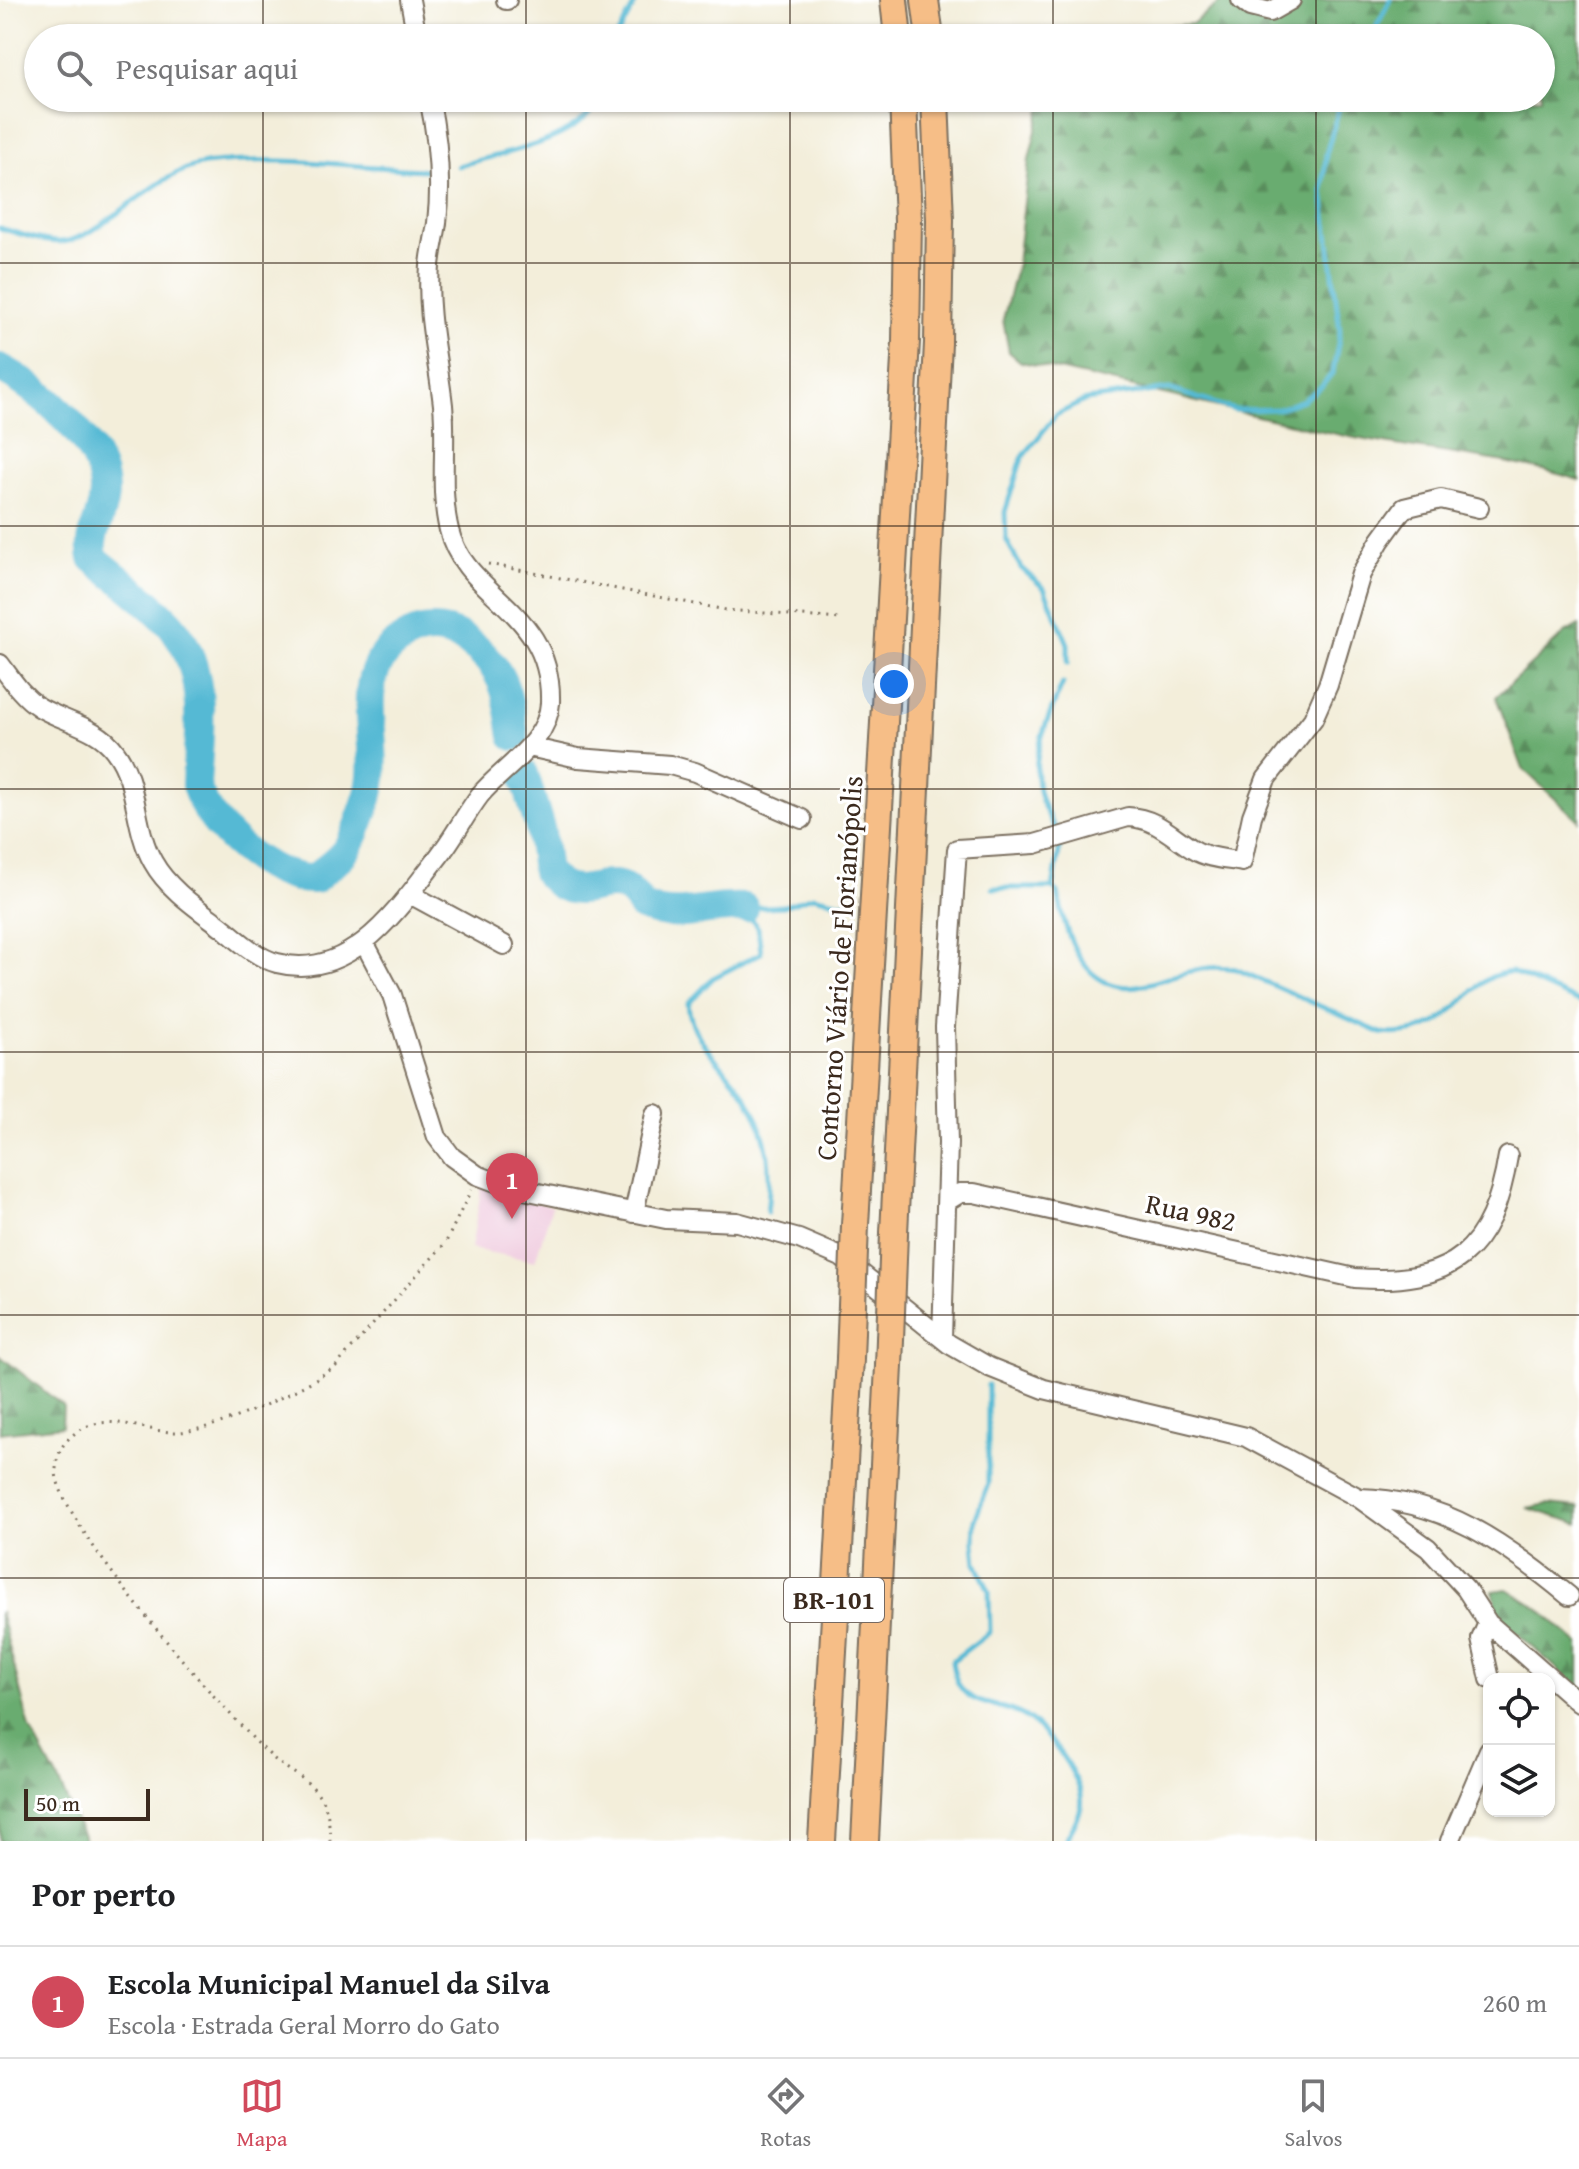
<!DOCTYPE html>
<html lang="pt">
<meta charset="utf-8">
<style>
:root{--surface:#fff;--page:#f6f6f6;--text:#202124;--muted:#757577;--line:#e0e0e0;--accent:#d1495b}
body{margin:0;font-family:"Gentium Book Plus",serif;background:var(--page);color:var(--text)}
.controls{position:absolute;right:24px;bottom:24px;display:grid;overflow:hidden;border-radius:16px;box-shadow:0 2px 6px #0004}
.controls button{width:72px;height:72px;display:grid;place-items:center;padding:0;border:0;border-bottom:2px solid var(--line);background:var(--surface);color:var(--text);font:40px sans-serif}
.scale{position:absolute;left:24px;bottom:20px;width:126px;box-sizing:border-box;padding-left:8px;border:4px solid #3b2a1e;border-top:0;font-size:22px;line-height:28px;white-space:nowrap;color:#3b2a1e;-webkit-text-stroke:6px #fff;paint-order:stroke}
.you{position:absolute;left:894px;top:684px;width:28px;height:28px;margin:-20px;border:6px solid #fff;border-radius:50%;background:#1a73e8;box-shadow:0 0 0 12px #1a73e833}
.badge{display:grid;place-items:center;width:52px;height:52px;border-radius:50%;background:var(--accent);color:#fff;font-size:26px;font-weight:700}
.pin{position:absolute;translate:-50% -66px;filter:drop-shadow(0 2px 4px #0008)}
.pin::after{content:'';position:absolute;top:42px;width:28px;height:24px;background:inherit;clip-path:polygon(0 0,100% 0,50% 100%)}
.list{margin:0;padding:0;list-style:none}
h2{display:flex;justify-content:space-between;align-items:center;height:104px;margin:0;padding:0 32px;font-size:34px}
h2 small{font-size:26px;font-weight:400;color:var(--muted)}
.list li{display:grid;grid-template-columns:52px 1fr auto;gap:24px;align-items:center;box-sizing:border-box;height:112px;padding:0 32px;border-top:2px solid var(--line)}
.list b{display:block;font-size:30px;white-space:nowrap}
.list p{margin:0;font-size:26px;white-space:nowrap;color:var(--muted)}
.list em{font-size:26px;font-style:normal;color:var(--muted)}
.icon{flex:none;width:44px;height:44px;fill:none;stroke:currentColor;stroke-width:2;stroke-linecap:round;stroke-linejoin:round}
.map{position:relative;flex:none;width:1579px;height:1841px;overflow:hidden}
.search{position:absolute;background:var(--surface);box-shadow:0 2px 6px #0004;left:24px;right:24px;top:24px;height:88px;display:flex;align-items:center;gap:20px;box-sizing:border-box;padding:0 28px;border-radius:44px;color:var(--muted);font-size:30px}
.sheet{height:216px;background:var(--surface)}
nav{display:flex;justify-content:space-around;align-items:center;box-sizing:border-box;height:112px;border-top:2px solid var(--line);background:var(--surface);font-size:22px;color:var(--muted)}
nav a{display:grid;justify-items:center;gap:4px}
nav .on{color:var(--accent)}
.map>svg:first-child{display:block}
.built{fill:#f1d0e2}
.forest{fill:url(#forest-firs);stroke:#526b46;stroke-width:2}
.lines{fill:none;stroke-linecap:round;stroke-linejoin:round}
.stream{stroke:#55b9d4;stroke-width:5}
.river{stroke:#55b9d4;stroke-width:30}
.minor-casing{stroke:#7b6f60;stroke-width:22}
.highway-casing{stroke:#7b6f60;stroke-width:30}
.path{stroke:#7b6f60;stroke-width:3;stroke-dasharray:2 6;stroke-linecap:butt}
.minor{stroke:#fff;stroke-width:18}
.highway{stroke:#f6be87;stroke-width:26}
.highway-bridge-casing{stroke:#7b6f60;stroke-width:30;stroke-linecap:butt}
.highway-bridge{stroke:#f6be87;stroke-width:26}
.grid{fill:none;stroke:#3b2a1e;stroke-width:2;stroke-opacity:0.55}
.labels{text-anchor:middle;stroke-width:6;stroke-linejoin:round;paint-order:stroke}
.shield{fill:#fff;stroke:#766a62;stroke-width:2}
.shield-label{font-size:26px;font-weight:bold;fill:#3b2a1e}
.street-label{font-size:28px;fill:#3b2a1e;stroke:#fff}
</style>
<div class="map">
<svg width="1579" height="1841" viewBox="0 0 1579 1841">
<defs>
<pattern id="forest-firs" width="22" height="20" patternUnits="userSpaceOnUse" patternTransform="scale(2)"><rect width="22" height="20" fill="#69ac6f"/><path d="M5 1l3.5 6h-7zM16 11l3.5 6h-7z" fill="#588c5b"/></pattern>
</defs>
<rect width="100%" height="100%" fill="#fff"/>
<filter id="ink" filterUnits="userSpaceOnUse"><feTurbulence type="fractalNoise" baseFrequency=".0125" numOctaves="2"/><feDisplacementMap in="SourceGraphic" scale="16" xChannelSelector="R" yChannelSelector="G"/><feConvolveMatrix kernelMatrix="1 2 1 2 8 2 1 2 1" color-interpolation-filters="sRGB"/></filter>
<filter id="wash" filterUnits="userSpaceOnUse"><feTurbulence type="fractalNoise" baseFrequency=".006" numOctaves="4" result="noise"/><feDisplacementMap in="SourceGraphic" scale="32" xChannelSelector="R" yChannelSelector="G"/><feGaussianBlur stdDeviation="1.8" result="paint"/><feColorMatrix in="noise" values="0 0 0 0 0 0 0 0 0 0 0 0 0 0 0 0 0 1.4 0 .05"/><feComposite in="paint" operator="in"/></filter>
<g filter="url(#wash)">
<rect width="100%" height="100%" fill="#f3eeda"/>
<!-- built -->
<path class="built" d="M482 1185 521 1199 552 1206 535 1261 471 1249Z"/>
<!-- forest -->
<path class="forest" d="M1223 0H1579V480C1502 456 1420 452 1341 435 1234 412 1128 384 1021 362L1009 352 1003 320 1017 264 1029 159 1044 98H1541V38H1068L1071 34 1192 24Z
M1579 625V821L1523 769 1496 697 1565 633Z
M0 1356 63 1406 62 1426 0 1433Z
M1548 1504 1579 1507V1524L1527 1508Z
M1507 1589 1538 1608 1579 1644V1688L1500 1618 1493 1591Z
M0 1611 30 1729 58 1780 85 1841H0Z"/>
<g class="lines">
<!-- stream -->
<path class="stream" d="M616 38 637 0
M1371 38 1390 0
M458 166C504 152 576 144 601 98
M0 228C18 233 41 242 60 242 100 241 154 171 205 164 274 155 356 167 426 170
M1068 663V644L1044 588 1021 568 1006 539 1005 512 1022 458 1056 415 1086 400 1169 389 1235 410 1278 409 1303 400 1322 386 1333 372 1340 332 1323 191 1326 154 1342 98
M1055 828C1021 774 1040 737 1063 683
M993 888H1053L1058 893C1066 940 1086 1000 1147 984 1178 976 1205 962 1236 969L1381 1033C1458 1041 1464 973 1512 972L1579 1002
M1053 888 1060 846
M744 908 758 928 761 953 713 978 688 1004C691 1043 727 1066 747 1098 770 1136 772 1170 767 1212
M745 908 784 906 813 896 849 904
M988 1385V1484L975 1520 974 1543 976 1563 989 1591 990 1632 952 1661C958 1711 990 1698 1024 1716 1045 1728 1087 1782 1081 1807 1079 1818 1070 1831 1065 1841"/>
<!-- river -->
<path class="river" d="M0 368C39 388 105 444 104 492 104 516 87 535 93 558 118 579 147 599 169 623 209 666 199 731 196 785 208 829 268 880 314 879 324 870 338 861 346 850 356 836 364 810 369 794 384 737 342 668 411 635 430 626 451 630 468 642 505 668 508 695 514 736
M524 774 541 832 546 872C550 876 555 882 560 885 590 903 617 862 642 907 680 922 706 905 744 908"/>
</g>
</g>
<g filter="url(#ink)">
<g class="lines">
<!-- minor casing -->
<g class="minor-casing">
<path id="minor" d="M410 0 417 38
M506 0H507
M1241 0 1250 7 1270 12 1291 0
M0 664C12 680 22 696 39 707 64 722 98 727 115 751 139 782 133 827 153 862 168 889 197 908 222 927 238 940 257 958 277 963 352 982 400 906 439 856 454 837 465 815 480 795 503 767 548 743 550 703 553 609 465 597 449 530 439 489 447 447 443 405 438 359 426 314 430 266 431 252 435 237 437 223 442 180 438 139 429 98
M529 747 578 758 670 765 695 772 802 819
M410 894 504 945
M365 944 392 995 437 1137 452 1157 477 1175 509 1187 666 1219 737 1222 799 1239 841 1257 949 1344 989 1367 1044 1389 1246 1437 1359 1498 1428 1548 1466 1589 1488 1623 1579 1703
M947 1201 960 1193H974L1355 1278C1452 1286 1493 1251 1508 1156
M634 1213 655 1114
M942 1338 948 1143 945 1027 957 849 1035 844 1128 817C1156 818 1171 836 1194 850 1207 858 1227 859 1242 862L1252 816 1266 779 1313 719 1328 685 1361 574 1380 541 1404 508 1441 499 1479 508
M1359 1498C1443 1499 1506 1544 1569 1596
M1488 1623 1481 1639 1490 1679
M1450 1841 1489 1750"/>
</g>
<!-- highway casing -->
<g class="highway-casing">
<path id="highway" d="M894 0 898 38
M925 0 930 38
M855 1225 906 341 908 221 903 98
M894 1233 938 343 940 220 935 98
M822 1841 850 1359
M865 1841 889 1366"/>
</g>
<!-- path -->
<path class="path" d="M488 564 726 610 840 619
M330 1841C329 1821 329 1806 315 1790 304 1777 285 1769 272 1757 230 1719 52 1518 56 1469 57 1451 65 1439 80 1430 111 1411 147 1434 180 1432 222 1429 302 1390 336 1366L446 1242 471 1190"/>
<!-- minor -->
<use href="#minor" class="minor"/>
<!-- highway -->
<use href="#highway" class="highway"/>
<!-- highway-bridge casing -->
<g class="highway-bridge-casing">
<path id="highway-bridge" d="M850 1359 855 1225
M889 1366 894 1233"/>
</g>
<!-- highway-bridge -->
<use href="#highway-bridge" class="highway-bridge"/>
</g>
</g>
<!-- grid -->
<path class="grid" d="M263 0V38M526 0V38M790 0V38M1053 0V38M1316 0V38M263 98V1841M526 98V1841M790 98V1841M1053 98V1841M1316 98V1841M0 263H1579M0 526H1579M0 789H1579M0 1052H1579M0 1315H1579M0 1578H1579"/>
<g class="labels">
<!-- shield labels -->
<rect class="shield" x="784" y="1578" width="100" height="44" rx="6"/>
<g class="shield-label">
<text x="834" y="1609">BR-101</text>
</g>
<!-- street labels -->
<g class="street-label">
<text transform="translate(839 968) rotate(-86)" y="10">Contorno Viário de Florianópolis</text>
<text transform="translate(1191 1212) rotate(12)" y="10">Rua 982</text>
</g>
</g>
</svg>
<div class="controls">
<button><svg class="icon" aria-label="locate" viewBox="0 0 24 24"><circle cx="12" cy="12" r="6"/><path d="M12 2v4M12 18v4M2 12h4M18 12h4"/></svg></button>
<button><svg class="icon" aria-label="layers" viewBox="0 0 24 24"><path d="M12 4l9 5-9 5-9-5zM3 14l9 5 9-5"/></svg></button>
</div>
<div class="scale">50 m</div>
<div class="you"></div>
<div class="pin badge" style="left:512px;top:1219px">1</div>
<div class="search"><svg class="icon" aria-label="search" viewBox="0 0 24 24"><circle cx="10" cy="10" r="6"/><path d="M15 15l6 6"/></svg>Pesquisar aqui</div>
</div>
<section class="sheet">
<h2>Por perto<small></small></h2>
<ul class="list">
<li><span class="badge">1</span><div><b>Escola Municipal Manuel da Silva</b><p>Escola · Estrada Geral Morro do Gato</p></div><em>260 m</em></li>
</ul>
</section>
<nav>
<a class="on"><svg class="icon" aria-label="map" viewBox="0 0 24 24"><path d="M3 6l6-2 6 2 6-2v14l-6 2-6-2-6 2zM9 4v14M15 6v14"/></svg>Mapa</a>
<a><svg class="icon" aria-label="directions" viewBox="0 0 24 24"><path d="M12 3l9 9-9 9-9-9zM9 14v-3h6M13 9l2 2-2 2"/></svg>Rotas</a>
<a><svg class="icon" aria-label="saved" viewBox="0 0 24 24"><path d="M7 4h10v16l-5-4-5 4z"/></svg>Salvos</a>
</nav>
